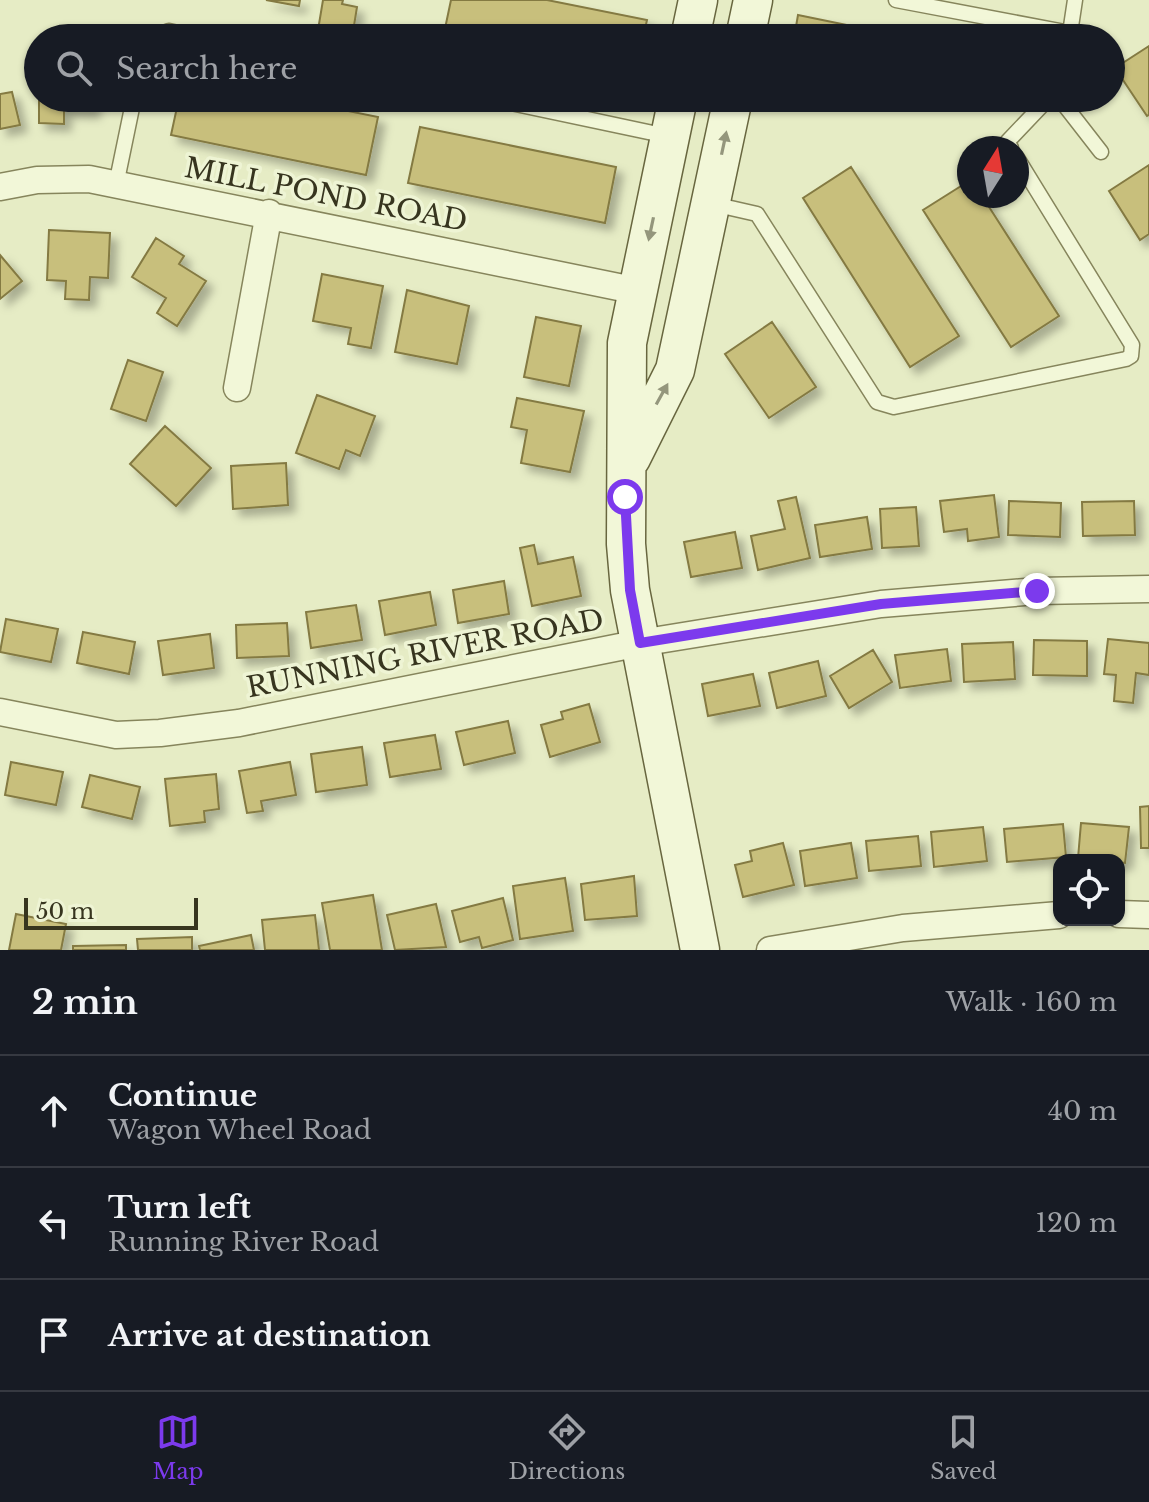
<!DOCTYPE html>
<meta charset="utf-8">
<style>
:root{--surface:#171b24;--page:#242831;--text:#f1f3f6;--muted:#9ea1a6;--line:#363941;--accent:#7c3aed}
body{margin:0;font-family:"Libre Baskerville",serif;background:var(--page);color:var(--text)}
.controls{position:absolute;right:24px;bottom:24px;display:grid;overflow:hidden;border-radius:16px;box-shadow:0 2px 6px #0004}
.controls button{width:72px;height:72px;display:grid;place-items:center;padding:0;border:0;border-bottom:2px solid var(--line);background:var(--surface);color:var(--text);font:40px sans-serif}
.compass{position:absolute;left:957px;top:136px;width:72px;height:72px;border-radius:50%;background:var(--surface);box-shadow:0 2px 6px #0004;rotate:11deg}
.scale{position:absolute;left:24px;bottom:20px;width:174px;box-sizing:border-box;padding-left:8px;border:4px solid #37351f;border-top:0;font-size:22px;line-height:28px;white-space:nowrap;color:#37351f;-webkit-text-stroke:6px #eef4d4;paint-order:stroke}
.stop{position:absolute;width:24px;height:24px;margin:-18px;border:6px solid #7c3aed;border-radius:50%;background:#fff}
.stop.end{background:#7c3aed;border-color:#fff;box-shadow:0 2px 8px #0008}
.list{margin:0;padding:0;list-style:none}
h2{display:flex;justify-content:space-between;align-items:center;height:104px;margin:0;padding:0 32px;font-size:34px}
h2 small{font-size:26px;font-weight:400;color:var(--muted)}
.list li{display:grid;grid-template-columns:52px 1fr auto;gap:24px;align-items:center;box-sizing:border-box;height:112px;padding:0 32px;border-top:2px solid var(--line)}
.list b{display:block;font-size:30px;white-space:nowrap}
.list p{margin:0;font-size:26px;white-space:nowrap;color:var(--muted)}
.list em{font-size:26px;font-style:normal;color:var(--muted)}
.icon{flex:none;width:44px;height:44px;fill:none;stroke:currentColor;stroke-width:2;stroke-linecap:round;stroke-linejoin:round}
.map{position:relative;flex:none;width:1149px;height:950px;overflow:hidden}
.search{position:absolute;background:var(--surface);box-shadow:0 2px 6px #0004;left:24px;right:24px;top:24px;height:88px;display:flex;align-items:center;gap:20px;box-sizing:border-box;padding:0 28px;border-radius:44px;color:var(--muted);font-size:30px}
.sheet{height:440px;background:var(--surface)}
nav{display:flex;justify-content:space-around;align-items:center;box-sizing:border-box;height:112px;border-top:2px solid var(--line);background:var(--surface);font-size:22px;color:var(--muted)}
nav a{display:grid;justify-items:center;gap:4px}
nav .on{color:var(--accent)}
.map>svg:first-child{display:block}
.building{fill:#c8bf7c;stroke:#847a43;stroke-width:2;filter:url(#shadow)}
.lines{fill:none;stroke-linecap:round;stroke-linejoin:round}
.lane-casing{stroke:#86855c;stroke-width:17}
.street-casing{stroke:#86855c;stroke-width:29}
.secondary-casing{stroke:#68663f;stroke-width:41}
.lane{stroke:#f2f7d8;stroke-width:14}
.street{stroke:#f2f7d8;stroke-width:26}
.secondary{stroke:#f2f7d8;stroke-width:38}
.oneway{fill:#94967c}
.route{stroke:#7c3aed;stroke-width:10}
.labels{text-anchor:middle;stroke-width:7;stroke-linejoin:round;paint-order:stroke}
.street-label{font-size:28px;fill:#37351f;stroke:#eef4d4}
</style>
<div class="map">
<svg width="1149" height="950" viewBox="0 0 1149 950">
<defs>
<filter id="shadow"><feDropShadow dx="7" dy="7" stdDeviation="4" flood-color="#0004"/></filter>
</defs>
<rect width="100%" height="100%" fill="#e6ecc5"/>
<!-- building -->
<path class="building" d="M266 0H300L299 6Z
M323 0H343L342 4 357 7 352 38 317 36Z
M451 0H547L647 20 643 38H443Z
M798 15 910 38H794Z
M1149 46V115L1147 116 1115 68Z
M12 92 20 125 0 129V94Z
M39 98H93V111L64 110V124L39 123Z
M179 98H284L378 117 366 175 171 135Z
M420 127 616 167 605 223 408 183Z
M1149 165V234L1140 240 1109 191Z
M851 167 959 336 910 367 803 198Z
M969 181V196H982L1059 316 1011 347 923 210Z
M49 230 110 233 108 278 90 277 89 300 65 299 66 281 47 280Z
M156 238 184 256 179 264 206 281 177 326 157 313 166 298 132 277Z
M0 255 22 281 0 299Z
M322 274 383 286 371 348 348 344 351 328 313 321Z
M407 290 469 306 457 364 395 352Z
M536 317 581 326 569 386 524 377Z
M772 322 816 387 769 418 725 354Z
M128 360 163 372 146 421 111 409Z
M317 395 375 416 360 456 346 450 339 469 296 453Z
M517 398 584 411 570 472 521 463 527 430 511 427Z
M165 426 211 468 176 506 130 464Z
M286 463 288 505 233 509 231 466Z
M994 495 999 537 968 541 967 529 944 532 940 501Z
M796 497 810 558 758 570 751 536 785 529 778 501Z
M1009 501 1061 503 1060 537 1008 535Z
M1134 501 1135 535 1083 536 1082 502Z
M916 507 919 546 882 548 880 509Z
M867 517 872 549 820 557 815 525Z
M735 532 742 568 691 577 684 542Z
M534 545 538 564 573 557 581 596 532 606 520 548Z
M504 581 509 614 458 623 453 590Z
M430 592 436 625 385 635 379 601Z
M356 605 362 640 311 648 306 612Z
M6 619 58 629 51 662 0 652Z
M287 623 289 656 237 658 236 625Z
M83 632 135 642 129 674 77 663Z
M210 634 214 668 163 675 158 641Z
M1108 639 1149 643V675L1136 673 1133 703 1114 701 1116 675 1104 674Z
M1034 640 1087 641V676L1033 675Z
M1013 642 1015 679 964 682 962 644Z
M947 649 951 681 900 688 895 655Z
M873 650 892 682 849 708 830 676Z
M818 661 826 696 777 708 769 673Z
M753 674 760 706 708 716 702 684Z
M589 704 600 742 550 757 541 725 563 719 561 712Z
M508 721 515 753 464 765 456 732Z
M435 735 441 769 390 777 384 743Z
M362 747 367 785 316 792 311 754Z
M11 762 63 772 56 805 5 795Z
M290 762 296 795 261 801 263 811 247 813 239 771Z
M216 774 219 809 204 811 205 822 170 826 165 779Z
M90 775 140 787 132 819 82 807Z
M1149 806V848H1141L1140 807Z
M1081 823 1129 827 1125 863 1078 858Z
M1063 824 1066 857 1007 862 1004 829Z
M983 827 987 861 934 867 931 832Z
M918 836 921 866 869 871 866 841Z
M783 843 794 885 743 897 735 865 752 861 750 851Z
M851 843 857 878 805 886 800 851Z
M634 876 637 916 585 920 581 884Z
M565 878 573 931 520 939 513 886Z
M373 895 382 950H330L322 903Z
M503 898 513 940 482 948 479 937 460 942 452 911Z
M436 904 446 947 395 950 387 915Z
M16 914 66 924 61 950H9Z
M315 915 319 950H265L262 920Z
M251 935 254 950H200L199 946Z
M192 937V950H138L137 939Z
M126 945V950H73V946Z"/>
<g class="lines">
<!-- lane casing -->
<g class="lane-casing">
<path id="lane" d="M896 0 1070 33 1075 0
M150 38 169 31 201 38
M488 98 667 136
M1059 98 1101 152
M1011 148 1007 142 1049 98
M116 185 134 98
M713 204 757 214 877 402 894 407 1126 359 1131 356 1132 345 1017 158"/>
</g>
<!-- street casing -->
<g class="street-casing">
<path id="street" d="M0 187 37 180 89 179 638 291
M237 388 269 213
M0 712 116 735 160 733 239 723 640 643 881 604 1037 591 1149 589
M1119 914 1149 915
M770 950 903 928 1059 915"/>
</g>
<!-- secondary casing -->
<g class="secondary-casing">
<path id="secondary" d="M690 38 698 0
M745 38 753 0
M678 98 627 343 626 544 630 590 700 950
M631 458 675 370 733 98"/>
</g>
<!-- lane -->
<use href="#lane" class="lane"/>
<!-- street -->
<use href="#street" class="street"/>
<!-- secondary -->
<use href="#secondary" class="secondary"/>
</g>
<!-- one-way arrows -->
<defs><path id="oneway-solid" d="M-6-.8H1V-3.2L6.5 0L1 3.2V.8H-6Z" transform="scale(2)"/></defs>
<g class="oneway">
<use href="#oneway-solid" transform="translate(724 143) rotate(-78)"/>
<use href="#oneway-solid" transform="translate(651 229) rotate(102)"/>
<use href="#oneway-solid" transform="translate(662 394) rotate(-61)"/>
</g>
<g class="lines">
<!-- route -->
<path class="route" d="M625 497 630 590 640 643 881 604 1037 591"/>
</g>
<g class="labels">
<!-- street labels -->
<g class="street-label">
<text transform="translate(326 194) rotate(11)" y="10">MILL POND ROAD</text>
<text transform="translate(425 653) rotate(-11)" y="10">RUNNING RIVER ROAD</text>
</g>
</g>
</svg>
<div class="controls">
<button><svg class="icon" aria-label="locate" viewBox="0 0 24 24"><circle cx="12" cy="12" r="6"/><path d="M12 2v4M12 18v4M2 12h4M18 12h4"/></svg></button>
</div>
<svg class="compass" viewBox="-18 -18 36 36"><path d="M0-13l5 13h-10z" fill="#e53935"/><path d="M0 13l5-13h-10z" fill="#9ea1a6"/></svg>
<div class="scale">50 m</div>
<div class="stop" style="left:625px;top:497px"></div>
<div class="stop end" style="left:1037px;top:591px"></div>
<div class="search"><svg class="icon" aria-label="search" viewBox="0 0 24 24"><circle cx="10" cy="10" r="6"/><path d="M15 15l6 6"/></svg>Search here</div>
</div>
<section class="sheet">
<h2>2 min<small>Walk · 160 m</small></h2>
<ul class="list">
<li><svg class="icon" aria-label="ahead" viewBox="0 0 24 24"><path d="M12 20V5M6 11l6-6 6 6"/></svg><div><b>Continue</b><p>Wagon Wheel Road</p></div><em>40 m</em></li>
<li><svg class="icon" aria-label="left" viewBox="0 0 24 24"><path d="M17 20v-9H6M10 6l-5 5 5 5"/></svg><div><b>Turn left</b><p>Running River Road</p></div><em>120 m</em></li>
<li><svg class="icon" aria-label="arrive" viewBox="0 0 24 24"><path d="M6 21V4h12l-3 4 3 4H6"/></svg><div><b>Arrive at destination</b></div></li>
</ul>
</section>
<nav>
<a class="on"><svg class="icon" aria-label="map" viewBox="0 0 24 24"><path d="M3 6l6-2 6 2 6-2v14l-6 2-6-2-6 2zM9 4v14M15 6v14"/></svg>Map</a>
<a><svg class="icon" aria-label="directions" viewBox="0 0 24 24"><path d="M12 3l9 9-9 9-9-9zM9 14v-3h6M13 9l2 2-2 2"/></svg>Directions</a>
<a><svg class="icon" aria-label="saved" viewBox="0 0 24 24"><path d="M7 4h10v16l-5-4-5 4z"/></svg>Saved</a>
</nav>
